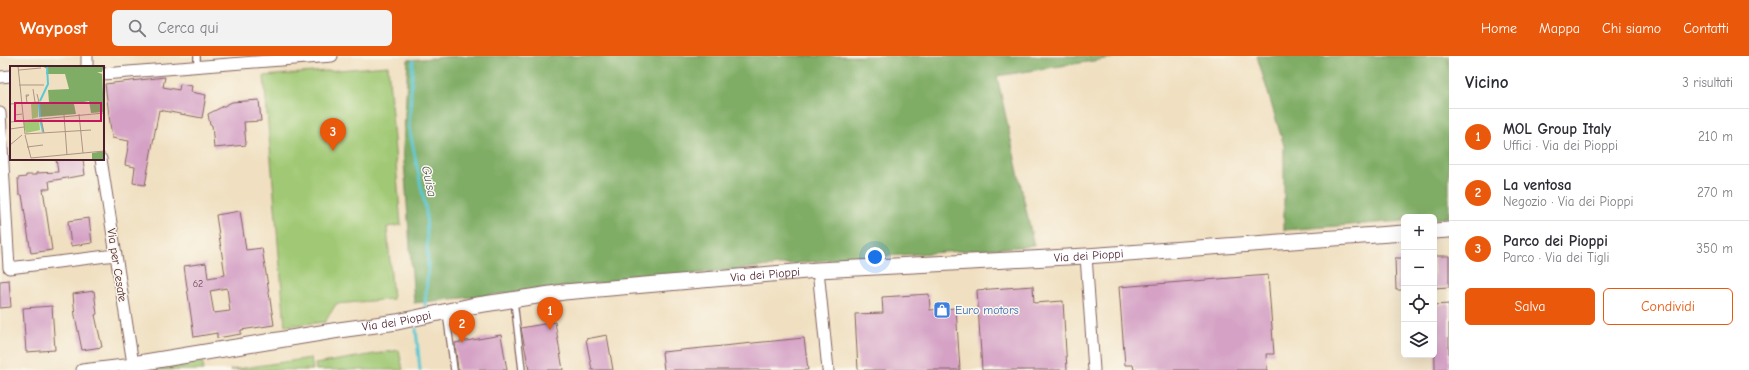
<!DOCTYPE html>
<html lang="it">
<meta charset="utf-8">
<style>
:root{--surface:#fff;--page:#f2f2f3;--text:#2b2b33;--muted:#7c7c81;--line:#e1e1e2;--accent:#ea580c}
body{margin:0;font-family:"Comic Neue",sans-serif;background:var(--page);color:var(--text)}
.controls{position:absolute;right:12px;bottom:12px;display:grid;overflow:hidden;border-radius:6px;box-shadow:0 4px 16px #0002}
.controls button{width:36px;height:36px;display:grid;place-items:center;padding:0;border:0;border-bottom:1px solid var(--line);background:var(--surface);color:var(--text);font:20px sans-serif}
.you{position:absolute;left:875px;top:201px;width:14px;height:14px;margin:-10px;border:3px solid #fff;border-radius:50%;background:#1a73e8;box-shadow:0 0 0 6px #1a73e833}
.badge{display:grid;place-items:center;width:26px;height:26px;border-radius:50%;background:var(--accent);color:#fff;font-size:13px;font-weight:700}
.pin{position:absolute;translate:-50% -33px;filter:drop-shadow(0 1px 2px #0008)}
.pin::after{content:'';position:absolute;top:21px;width:14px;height:12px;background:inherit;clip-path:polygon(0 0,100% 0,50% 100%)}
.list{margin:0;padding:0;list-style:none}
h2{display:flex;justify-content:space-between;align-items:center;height:52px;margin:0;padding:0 16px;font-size:17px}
h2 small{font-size:13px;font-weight:400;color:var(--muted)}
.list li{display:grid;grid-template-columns:26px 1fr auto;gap:12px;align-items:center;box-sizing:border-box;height:56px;padding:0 16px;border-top:1px solid var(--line)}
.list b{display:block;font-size:15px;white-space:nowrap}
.list p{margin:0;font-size:13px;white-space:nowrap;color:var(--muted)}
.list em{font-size:13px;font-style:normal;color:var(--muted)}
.actions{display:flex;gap:8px;padding:12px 16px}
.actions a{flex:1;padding:9px 0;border:1px solid var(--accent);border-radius:6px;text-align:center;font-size:14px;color:var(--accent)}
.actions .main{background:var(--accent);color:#fff}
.icon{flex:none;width:22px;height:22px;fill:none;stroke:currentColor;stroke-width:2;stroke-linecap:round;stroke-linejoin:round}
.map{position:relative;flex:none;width:1449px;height:314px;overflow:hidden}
header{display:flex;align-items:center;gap:24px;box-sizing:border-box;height:56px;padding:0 20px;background:var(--accent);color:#fff}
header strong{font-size:19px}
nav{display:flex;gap:22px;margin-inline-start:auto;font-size:14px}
.search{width:280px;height:36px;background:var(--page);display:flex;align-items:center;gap:10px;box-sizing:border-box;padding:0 14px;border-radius:6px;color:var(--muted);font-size:15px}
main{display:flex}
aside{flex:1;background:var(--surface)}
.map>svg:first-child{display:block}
.green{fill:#a1c975;stroke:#767450}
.forest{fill:#80ad66;stroke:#656648}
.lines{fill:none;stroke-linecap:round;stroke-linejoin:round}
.stream{stroke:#5cc8d4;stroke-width:3}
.building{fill:#d5a2c6;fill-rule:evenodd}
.lane-casing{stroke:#846360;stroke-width:8}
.street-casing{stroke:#846360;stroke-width:13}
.secondary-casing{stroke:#846360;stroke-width:17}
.lane{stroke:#fff;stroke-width:5.5}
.street{stroke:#fff;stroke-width:11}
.secondary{stroke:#fff;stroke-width:15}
.labels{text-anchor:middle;stroke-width:3;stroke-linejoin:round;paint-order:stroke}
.number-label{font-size:10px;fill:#6d4052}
.street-label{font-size:12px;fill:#4a1f2b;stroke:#fbf7ec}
.shop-label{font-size:12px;fill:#366cbe;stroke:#fbf7ec;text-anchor:start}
.water-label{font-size:13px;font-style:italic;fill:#505a66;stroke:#fbf7ec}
.inset-river{fill:none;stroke:#5cc8d4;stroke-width:2}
.inset-road{fill:none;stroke:#ae9385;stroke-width:1}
.view{fill:#c2185b;fill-opacity:0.15;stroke:#c2185b;stroke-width:2}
.inset-edge{fill:none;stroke:#4a1f2b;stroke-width:2}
</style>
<header>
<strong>Waypost</strong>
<div class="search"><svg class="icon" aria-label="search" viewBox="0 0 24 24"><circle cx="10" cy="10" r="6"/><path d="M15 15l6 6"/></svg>Cerca qui</div>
<nav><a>Home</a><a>Mappa</a><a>Chi siamo</a><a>Contatti</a></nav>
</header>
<main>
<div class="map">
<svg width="1449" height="314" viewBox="0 0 1449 314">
<rect width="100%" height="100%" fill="#fbf7ec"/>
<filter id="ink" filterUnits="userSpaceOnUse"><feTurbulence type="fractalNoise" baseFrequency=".025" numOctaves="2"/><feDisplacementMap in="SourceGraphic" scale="8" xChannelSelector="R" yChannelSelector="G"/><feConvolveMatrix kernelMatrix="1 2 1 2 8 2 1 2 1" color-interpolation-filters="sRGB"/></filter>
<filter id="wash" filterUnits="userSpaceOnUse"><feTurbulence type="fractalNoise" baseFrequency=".012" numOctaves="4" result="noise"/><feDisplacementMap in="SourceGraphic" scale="16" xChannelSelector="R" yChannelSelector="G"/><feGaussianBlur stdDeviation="0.9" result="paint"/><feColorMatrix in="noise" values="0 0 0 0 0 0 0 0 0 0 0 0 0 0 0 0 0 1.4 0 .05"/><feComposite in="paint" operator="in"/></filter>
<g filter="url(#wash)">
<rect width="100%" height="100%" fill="#f0e0c1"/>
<!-- green -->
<path class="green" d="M388 10 401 169 387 171 393 243 336 248 325 266 285 270 264 20Z
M399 294 403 314H316L315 308Z
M311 302 313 314H230Z
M202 305 204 314H154Z"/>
<!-- forest -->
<path class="forest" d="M457 0H1125L997 20 1034 190 828 204 414 247 403 92 408 4Z
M1257 0H1449V161L1434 163V161H1404V165L1284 174V90Z"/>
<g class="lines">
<!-- stream -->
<path class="stream" d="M413 5 409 71 426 155 428 212 425 250
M416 273 420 314"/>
</g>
<g id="blocks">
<!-- building -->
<path class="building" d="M165 21 163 31 179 34 180 28 192 30 191 36 206 39 202 62 159 54 145 129 133 127 135 111 125 109 129 85 112 82 105 28Z
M259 44 261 65 244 66 246 89 214 92 212 69H210L208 58 232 46Z
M56 103H83L85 119 49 125 50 133H43L52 194 31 197 22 139H19L18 122 26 121V119H36V117L58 116Z
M240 155 246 194 262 192 274 269 241 274V278L217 282V277L194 281 184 210 206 207 208 222 225 219 216 159ZM227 232 230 255 214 257 210 235Z
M89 162 92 187 71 190 68 165Z
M1434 200H1449V231L1434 232Z
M1395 202H1404V234H1396Z
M1268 219 1274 298H1266L1267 314H1134L1133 309H1125L1119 231Z
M9 224 11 251 0 252V225Z
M1033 230 1034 247 1063 245 1067 314H982L977 234Z
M94 235 97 258 95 259 102 291 82 294 75 260 73 238Z
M929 238 930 254 956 252 960 314H858L855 258 883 257 882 241Z
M1449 248V314H1435L1434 249Z
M52 250 55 294 26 296 23 252Z
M555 266 563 314H529L521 272Z
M501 279 507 314H458L455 287Z
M607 279 613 314H592L586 283Z
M804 282 808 314H664L662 296Z"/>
</g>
</g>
<g filter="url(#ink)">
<use href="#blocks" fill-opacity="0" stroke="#846360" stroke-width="1"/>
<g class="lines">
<!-- lane casing -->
<g class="lane-casing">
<path id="lane" d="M197 0V11
M514 245 522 314
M446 256 454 314"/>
</g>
<!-- street casing -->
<g class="street-casing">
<path id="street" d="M87 0V11
M103 18 332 0
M0 21 11 20
M0 57 9 212 115 199
M1086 200 1094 314
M818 214 828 314
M82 314 133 308 101 103"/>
</g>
<!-- secondary casing -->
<g class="secondary-casing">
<g id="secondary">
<path d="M1434 175 1449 174"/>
<path id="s1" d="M133 314V308L339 274 397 266 471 250 564 236 818 214 1086 200 1404 177"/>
</g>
</g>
<!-- lane -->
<use href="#lane" class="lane"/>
<!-- street -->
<use href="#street" class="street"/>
<!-- secondary -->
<use href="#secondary" class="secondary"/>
</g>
</g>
<!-- icons -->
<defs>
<g id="shop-square" transform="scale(0.9)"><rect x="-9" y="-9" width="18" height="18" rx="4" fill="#3f7fe0" stroke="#fbf7ec"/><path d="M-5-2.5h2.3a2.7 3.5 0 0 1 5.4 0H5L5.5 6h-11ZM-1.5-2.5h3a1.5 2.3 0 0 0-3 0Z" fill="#fff"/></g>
</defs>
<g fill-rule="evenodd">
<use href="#shop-square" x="942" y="254"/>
</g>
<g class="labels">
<!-- number labels -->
<g class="number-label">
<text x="198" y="231">62</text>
</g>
<!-- street labels -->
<g class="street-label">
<text dy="4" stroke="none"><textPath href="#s1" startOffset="969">Via dei Pioppi</textPath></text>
<text transform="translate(117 209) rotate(81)" y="4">Via per Cesate</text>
<text dy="4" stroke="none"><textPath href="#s1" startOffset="645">Via dei Pioppi</textPath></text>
<text dy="4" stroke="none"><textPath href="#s1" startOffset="273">Via dei Pioppi</textPath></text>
</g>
<!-- shop labels -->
<g class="shop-label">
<text x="955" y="258">Euro motors</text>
</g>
<!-- water labels -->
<g class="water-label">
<text transform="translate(430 125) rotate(78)" y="5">Guisa</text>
</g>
</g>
<!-- overview -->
<g transform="translate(10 10)">
<rect width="94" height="94" fill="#f0e0c1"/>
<path d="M28 37V51L22 53 21 38ZM29 54 30 64 16 67 13 55Z" fill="#a1c975"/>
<path d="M32 0H94L92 6H87L92 8 94 46 81 47 79 35 64 38 66 48 29 51V37L39 36 38 24 59 23 55 8H36L37 3ZM94 85V94H82V87Z" fill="#80ad66"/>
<path class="inset-river" d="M30 35 38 18 37 0M29 37 30 51M30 53 33 66"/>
<path class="inset-road" d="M8 0 15 68M9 4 31 2M9 19H34M23 23 25 36M16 31 19 29H16L17 37M0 38 29 36 27 28M5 38V49L12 48M69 48 73 87M54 49 57 89M31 52 34 67M0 56 94 47M0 63 14 61M15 68 81 64M15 69 21 92 94 85M0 79 12 69M17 81 33 79"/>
<path class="view" d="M5 37H91V55H5Z"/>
<rect width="94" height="94" class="inset-edge"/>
</g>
</svg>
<div class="controls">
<button>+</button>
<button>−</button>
<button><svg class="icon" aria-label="locate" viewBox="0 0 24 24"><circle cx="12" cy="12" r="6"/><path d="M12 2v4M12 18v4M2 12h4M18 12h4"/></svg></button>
<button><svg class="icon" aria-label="layers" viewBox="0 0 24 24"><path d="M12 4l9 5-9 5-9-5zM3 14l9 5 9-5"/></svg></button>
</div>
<div class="you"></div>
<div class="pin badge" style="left:550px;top:274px">1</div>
<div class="pin badge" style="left:462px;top:287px">2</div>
<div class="pin badge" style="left:333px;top:95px">3</div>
</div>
<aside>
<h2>Vicino<small>3 risultati</small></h2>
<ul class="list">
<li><span class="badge">1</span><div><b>MOL Group Italy</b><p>Uffici · Via dei Pioppi</p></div><em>210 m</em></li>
<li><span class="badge">2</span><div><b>La ventosa</b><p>Negozio · Via dei Pioppi</p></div><em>270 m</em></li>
<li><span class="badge">3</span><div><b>Parco dei Pioppi</b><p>Parco · Via dei Tigli</p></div><em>350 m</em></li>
</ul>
<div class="actions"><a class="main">Salva</a><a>Condividi</a></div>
</aside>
</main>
